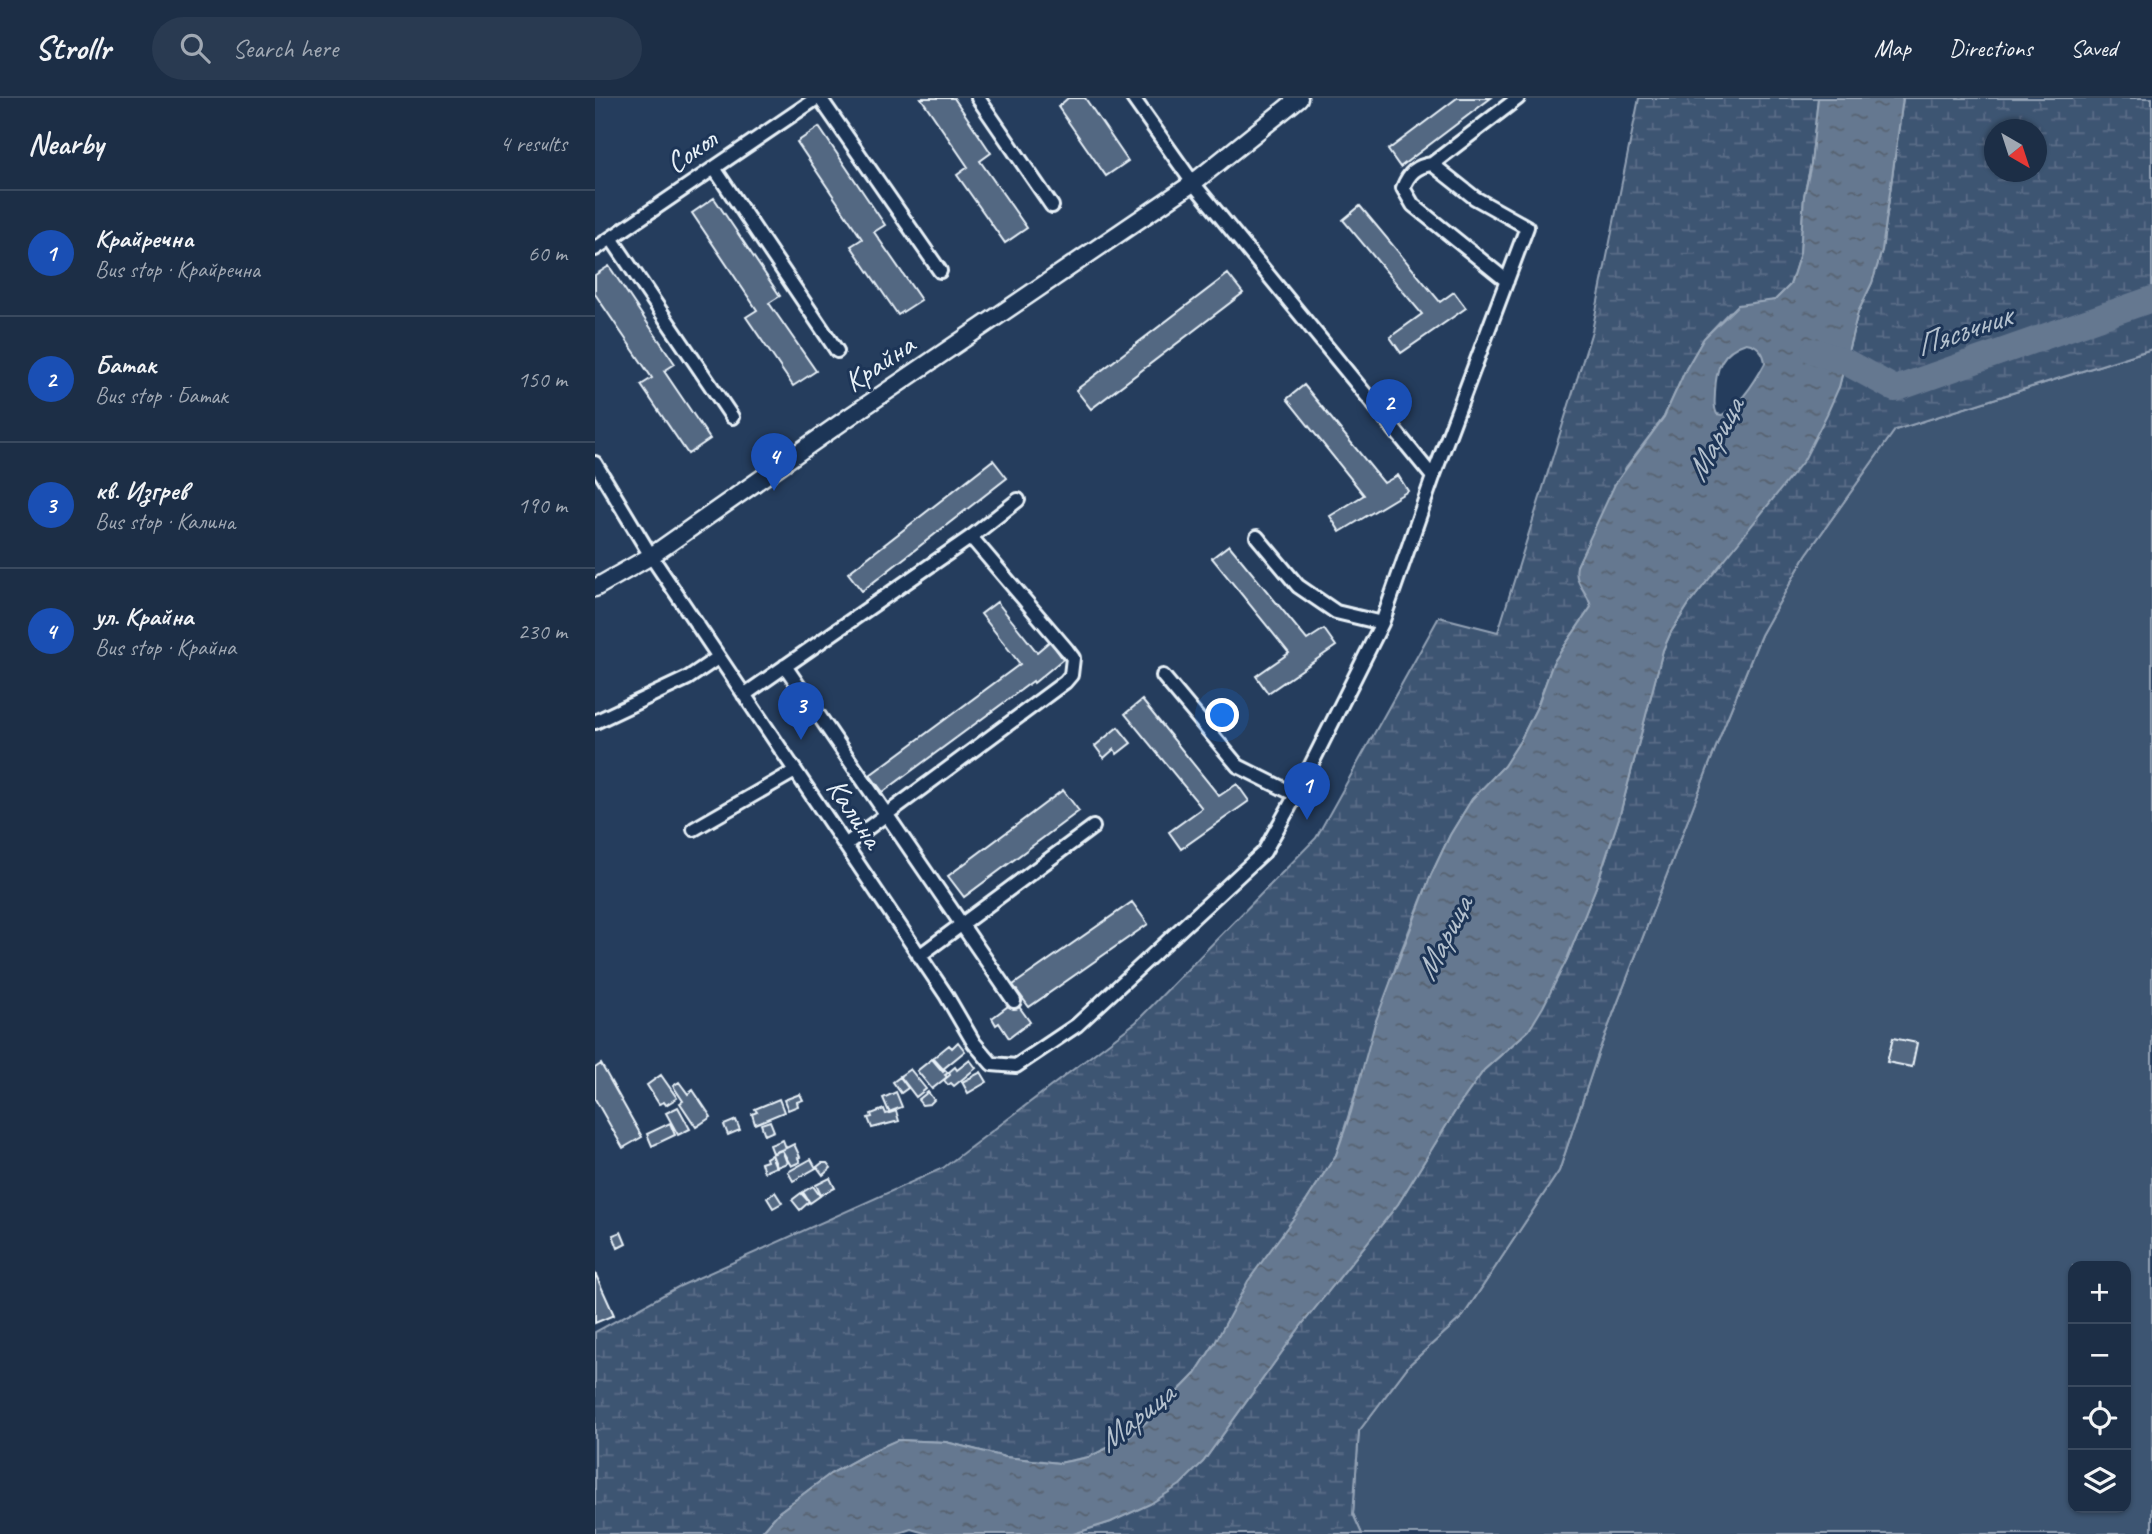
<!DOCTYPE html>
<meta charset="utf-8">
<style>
:root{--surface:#1c2e46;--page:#293a51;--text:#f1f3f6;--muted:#a0a8b3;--line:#3a4a5f;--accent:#e69b98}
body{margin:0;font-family:Caveat,sans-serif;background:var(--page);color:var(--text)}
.controls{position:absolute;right:21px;bottom:21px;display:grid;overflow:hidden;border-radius:14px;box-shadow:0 2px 5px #0004}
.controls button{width:63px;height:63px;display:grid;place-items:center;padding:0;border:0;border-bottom:2px solid var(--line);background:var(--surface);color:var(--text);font:35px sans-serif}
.compass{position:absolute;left:1389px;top:21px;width:63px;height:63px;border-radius:50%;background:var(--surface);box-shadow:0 2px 5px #0004;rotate:141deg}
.you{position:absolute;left:628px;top:618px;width:24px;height:24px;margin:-18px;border:5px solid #fff;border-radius:50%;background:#1a73e8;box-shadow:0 0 0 10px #1a73e833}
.badge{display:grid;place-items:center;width:46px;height:46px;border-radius:50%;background:var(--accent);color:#fff;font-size:23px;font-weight:700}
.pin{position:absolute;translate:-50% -58px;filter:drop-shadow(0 2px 4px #0008)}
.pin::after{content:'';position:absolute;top:37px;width:24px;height:21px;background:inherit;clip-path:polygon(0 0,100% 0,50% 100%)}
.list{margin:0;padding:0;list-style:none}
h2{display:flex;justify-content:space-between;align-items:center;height:91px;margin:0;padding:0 28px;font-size:30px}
h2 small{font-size:23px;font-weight:400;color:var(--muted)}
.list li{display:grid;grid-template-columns:46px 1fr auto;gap:21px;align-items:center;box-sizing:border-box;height:126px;padding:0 28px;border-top:2px solid var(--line)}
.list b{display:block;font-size:26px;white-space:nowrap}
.list p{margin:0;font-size:23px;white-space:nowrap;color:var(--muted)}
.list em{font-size:23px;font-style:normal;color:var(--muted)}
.icon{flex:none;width:38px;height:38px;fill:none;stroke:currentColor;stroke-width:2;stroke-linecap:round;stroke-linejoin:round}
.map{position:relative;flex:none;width:1557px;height:1436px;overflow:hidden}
header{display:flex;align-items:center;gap:42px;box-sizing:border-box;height:98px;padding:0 35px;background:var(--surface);border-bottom:2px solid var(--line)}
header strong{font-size:33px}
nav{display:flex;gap:38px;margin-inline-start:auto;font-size:24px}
.search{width:490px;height:63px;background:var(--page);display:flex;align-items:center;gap:18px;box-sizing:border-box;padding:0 24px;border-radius:38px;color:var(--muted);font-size:26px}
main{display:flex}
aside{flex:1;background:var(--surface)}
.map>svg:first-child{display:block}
.grass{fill:#3e5472;stroke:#93a2b5;stroke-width:2;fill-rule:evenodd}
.wetland{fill:url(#wetland-marsh);stroke:#93a2b5;stroke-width:2;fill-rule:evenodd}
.water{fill:url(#water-ripples);stroke:#99a8ba;stroke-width:2;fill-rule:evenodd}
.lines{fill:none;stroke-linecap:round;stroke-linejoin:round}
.river{stroke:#657890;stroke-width:26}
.building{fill:#536782;stroke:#e8f1f8;stroke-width:2}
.minor-casing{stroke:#e8f1f8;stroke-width:18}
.tertiary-casing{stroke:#e8f1f8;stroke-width:21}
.minor{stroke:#1d3557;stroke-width:12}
.tertiary{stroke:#1d3557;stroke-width:16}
.labels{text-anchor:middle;stroke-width:6;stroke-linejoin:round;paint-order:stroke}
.street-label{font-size:30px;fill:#e8f1f8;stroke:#1d3557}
.water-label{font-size:32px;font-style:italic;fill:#b4c1ce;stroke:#1d3557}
</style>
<header>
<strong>Strollr</strong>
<div class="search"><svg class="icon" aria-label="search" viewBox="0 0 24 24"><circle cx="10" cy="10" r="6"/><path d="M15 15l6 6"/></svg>Search here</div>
<nav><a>Map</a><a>Directions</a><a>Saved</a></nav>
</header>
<main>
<aside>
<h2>Nearby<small>4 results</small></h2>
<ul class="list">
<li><span class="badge" style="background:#1a4fb4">1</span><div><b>Крайречна</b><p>Bus stop · Крайречна</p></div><em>60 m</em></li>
<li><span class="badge" style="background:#1a4fb4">2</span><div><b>Батак</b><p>Bus stop · Батак</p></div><em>150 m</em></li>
<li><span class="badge" style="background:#1a4fb4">3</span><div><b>кв. Изгрев</b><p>Bus stop · Калина</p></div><em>190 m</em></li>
<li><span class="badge" style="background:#1a4fb4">4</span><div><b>ул. Крайна</b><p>Bus stop · Крайна</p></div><em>230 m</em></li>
</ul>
</aside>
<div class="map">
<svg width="1557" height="1436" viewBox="0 0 1557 1436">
<defs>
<pattern id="wetland-marsh" width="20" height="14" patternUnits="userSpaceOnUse" patternTransform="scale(1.75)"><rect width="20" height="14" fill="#3e5472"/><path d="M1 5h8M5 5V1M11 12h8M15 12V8" fill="none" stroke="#5a6d87"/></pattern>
<pattern id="water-ripples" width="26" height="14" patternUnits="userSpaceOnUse" patternTransform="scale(1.75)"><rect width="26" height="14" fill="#657890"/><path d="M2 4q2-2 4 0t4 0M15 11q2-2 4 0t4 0" fill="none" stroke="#576270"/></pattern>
</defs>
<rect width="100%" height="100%" fill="#253d5d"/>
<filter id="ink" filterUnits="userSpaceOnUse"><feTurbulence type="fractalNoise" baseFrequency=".0143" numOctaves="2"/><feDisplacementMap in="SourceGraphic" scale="14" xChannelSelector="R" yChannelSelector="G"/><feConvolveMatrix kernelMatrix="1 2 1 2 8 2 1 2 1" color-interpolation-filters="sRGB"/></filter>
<g filter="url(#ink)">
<!-- grass -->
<path class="grass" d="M1557 251V1436H767L758 1416 764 1333 814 1267 868 1218 964 1073 1004 953 1129 628 1166 537 1211 457 1300 332ZM1478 1168H1531V1410H1478Z"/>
<!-- wetland -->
<path class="wetland" d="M1044 0H1223L1216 66 1209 98 1205 155 1195 187 1180 202 1134 214 1109 240 1091 271 1069 319 1031 369 982 468 994 499 996 509 958 565 942 609 925 643 909 668 877 701 855 737 836 777 804 858 741 1057 600 1276 564 1313 533 1340 494 1359 464 1365 410 1359 351 1344 303 1342 275 1354 235 1376 184 1414 165 1436H0V1234L83 1189 348 1070 541 924 721 740 844 519 903 534 997 233Z
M1308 0H1557V251L1300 332 1211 457 1166 537 1129 628 1004 953 964 1073 868 1218 814 1267 764 1333 758 1416 767 1436H478L516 1424 608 1364 705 1229 803 1106 862 1010 889 972 934 932 972 861 1001 789 1024 720 1068 552 1076 534 1094 506 1175 403 1244 289 1263 214 1277 185 1287 152ZM1400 32H1442V74H1400Z"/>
<!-- water -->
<path class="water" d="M1223 0H1308L1287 152 1277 185 1263 214 1244 289 1232 316 1209 362 1094 506 1076 534 1068 552 1024 720 1001 789 972 861 948 909 934 932 889 972 862 1010 803 1106 705 1229 608 1364 585 1387 555 1406 516 1424 478 1436H333L316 1431 301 1436H165L184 1414 235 1376 275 1354 302 1342 351 1344 410 1359 464 1365 494 1359 533 1340 564 1313 600 1276 620 1245 653 1183 712 1102 741 1057 756 1014 780 925 836 777 855 737 877 701 909 668 925 643 942 609 958 565 996 509C993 493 978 486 982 468L1020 386 1069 319 1091 271 1109 240 1143 207 1180 202 1195 187 1205 155 1209 98 1216 66ZM1151 245C1162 246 1169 254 1170 265 1160 284 1146 306 1127 317L1122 316C1118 309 1120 303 1120 294 1121 270 1126 253 1151 245Z"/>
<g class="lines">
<!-- river -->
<path class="river" d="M1219 253 1251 264 1300 291 1557 201"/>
</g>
<!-- building -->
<path class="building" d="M326 0H359L396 55 385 63 432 130 410 145 362 77 373 69Z
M473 0H490L533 63 511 78 463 9Z
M862 0H896L805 69 793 52Z
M224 29 290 127 279 134 326 202 303 217 256 148 267 141 202 44Z
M119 100 185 198 174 205 221 273 198 288 151 219 162 212 97 115Z
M765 108 845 204 859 194 871 210 806 255 795 239 827 216 748 122Z
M14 168 80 266 69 273 115 341 93 356 46 287 57 280 0 196V177Z
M633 176 648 195 496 311 481 292Z
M709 287 789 385 803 377 813 393 745 434 735 418 769 397 692 301Z
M398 362 412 380 267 493 253 475Z
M634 447 712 542 729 531 741 548 673 595 661 578 694 555 617 460Z
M402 504 442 554 455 543 468 561 439 585 438 583 288 694 275 677 425 566 386 516Z
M547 602 624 698 642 686 654 703 586 751 574 734 607 710 530 616Z
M523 629 536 645 522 656 519 651 509 660 500 648Z
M468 692 484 713 369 799 353 778Z
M537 804 553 826 434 909 418 887Z
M420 903 435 924 414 940 404 925 401 927 397 920Z
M1298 940 1322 945 1317 969 1292 964Z
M363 944 370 953 348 971 338 960 354 947 357 950Z
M337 961 348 974 350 972 353 975 350 977 352 979 337 991 322 973Z
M375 962 381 970 359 988 356 985 353 987 349 982 355 977 354 974 360 969 362 972Z
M6 966 47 1039 28 1050 0 1001V970Z
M315 971 331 991 321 999 305 978Z
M386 974 392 984 373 995 367 984Z
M66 977 82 1000 71 1007 69 1004 64 1006 52 987Z
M305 979 313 990 306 995 298 984Z
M84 984 93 996 98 992 116 1019 101 1029 85 1005 88 1003 78 988Z
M301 994 307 1009 294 1014 288 1000Z
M333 994 339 1002 335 1006 327 1007 323 1002Z
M205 996 208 1002 202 1004 203 1008 193 1012 189 1002Z
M184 1001 189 1014 160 1026 157 1016 162 1014 160 1011Z
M83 1009 95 1031 83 1037 71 1015Z
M289 1011 291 1016 301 1013 304 1023 277 1030 273 1020 277 1019 276 1016Z
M141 1022 145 1032 133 1037 129 1027Z
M175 1023 179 1033 170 1037 166 1026Z
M75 1025 80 1037 57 1048 52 1036Z
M188 1042 191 1050 178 1055 175 1047Z
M199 1046 205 1059 203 1060 205 1064 196 1068 187 1052Z
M187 1052 192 1065 182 1069 177 1056Z
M176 1057 181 1069 169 1074 166 1065 172 1063 171 1060Z
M216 1061 221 1070 198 1083 193 1074Z
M227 1065H232L236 1070 228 1077 222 1069Z
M235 1080 240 1090 226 1097 221 1087Z
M218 1088 225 1098 215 1105 208 1094Z
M180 1094 187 1105 178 1110 172 1100Z
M206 1095 214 1104 205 1112 197 1102Z
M26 1134 31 1146 23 1150 18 1137Z
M0 1175 19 1217 0 1225Z"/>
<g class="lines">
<!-- minor casing -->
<g class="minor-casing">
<path id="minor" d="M225 0 345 173
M383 0 457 108
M538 0 598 85 838 379
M837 66 923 0
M119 70 242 253
M16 140 137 319
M0 151 222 0
M0 365 56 458 351 897 379 945 397 966 421 968 482 927 669 754 701 697 787 525 838 379 932 129 880 100 837 66C821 68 814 75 808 90L818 107 912 183
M662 439 703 488 741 514 787 525
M190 568 419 903
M568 578 643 668 701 697
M149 597 376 439 423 402
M0 624 93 580 124 559
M99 731 200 673
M250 747 470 584 476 577 478 560 472 552 376 439
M324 858 498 729"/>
</g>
<!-- tertiary casing -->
<g class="tertiary-casing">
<path id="tertiary" d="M0 490 56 458 254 319 598 85 704 0"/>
</g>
<!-- minor -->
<use href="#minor" class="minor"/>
<!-- tertiary -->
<use href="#tertiary" class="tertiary"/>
</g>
</g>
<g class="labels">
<!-- street labels -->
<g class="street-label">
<text transform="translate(96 53) rotate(-35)" y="10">Сокол</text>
<text transform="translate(284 265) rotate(-34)" y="10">Крайна</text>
<text transform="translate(260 715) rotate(56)" y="10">Калина</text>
</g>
<!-- water labels -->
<g class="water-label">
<text transform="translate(1368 232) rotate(-19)" y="11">Пясъчник</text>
<text transform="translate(1119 341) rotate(-62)" y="11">Марица</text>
<text transform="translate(848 840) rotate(-63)" y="11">Марица</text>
<text transform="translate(540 1319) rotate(-39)" y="11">Марица</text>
</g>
</g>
</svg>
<div class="controls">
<button>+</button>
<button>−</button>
<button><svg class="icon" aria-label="locate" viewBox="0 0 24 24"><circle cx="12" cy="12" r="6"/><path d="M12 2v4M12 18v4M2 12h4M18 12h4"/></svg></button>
<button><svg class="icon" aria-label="layers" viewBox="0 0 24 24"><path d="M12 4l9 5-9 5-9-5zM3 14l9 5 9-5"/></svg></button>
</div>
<svg class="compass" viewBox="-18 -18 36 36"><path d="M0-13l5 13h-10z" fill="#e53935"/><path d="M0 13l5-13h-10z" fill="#a0a8b3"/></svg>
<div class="you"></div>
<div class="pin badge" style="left:712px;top:722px;background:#1a4fb4">1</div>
<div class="pin badge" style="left:794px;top:339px;background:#1a4fb4">2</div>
<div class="pin badge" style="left:206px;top:642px;background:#1a4fb4">3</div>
<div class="pin badge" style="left:179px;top:393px;background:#1a4fb4">4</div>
</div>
</main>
